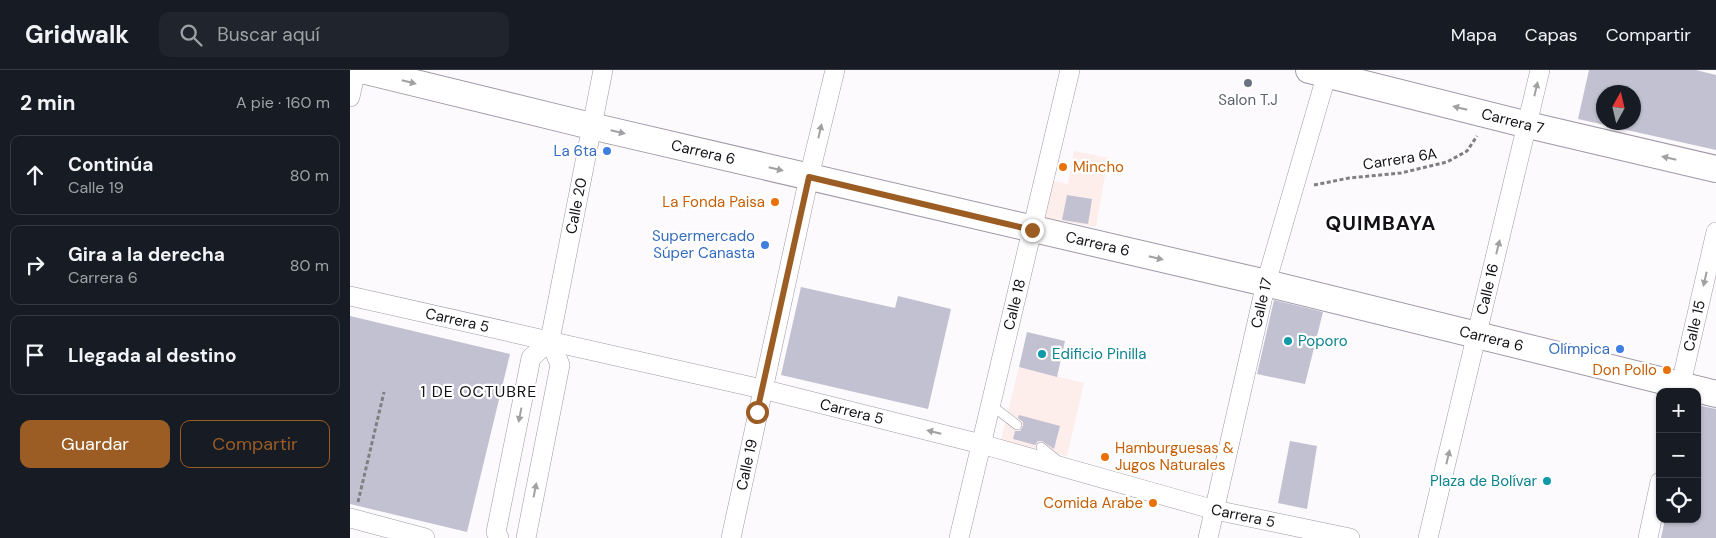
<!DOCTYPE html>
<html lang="es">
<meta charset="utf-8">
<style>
:root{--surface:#171b24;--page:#20242c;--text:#f1f3f6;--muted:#9ea1a6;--line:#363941;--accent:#9c5d24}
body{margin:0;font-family:"DM Sans",sans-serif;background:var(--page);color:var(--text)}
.controls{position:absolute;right:15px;bottom:15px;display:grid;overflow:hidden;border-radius:10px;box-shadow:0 1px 4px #0004}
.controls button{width:45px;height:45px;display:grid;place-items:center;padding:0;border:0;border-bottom:1px solid var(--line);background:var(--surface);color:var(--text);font:25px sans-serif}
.compass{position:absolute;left:1246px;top:15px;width:45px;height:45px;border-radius:50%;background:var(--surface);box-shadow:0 1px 4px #0004;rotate:8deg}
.stop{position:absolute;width:15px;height:15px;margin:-11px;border:4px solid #9c5d24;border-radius:50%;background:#fff}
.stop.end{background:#9c5d24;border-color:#fff;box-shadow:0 1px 5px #0008}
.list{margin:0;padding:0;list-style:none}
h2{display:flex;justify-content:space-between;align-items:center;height:65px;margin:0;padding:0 20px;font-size:21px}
h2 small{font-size:16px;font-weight:400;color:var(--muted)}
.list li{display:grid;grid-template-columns:32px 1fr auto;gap:15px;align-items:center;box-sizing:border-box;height:80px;margin:0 10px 10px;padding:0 10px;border:1px solid var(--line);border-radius:10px}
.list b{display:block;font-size:19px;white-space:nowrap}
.list p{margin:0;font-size:16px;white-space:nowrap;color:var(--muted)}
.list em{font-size:16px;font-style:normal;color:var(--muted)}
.actions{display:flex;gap:10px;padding:15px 20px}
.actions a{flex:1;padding:11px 0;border:1px solid var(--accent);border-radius:10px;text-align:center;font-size:18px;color:var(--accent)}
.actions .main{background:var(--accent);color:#fff}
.icon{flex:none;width:28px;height:28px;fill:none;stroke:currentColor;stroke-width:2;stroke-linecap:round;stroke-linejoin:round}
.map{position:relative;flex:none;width:1366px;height:468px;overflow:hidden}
header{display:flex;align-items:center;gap:30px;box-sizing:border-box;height:70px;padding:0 25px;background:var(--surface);border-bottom:1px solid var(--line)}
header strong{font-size:24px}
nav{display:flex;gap:28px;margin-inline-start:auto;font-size:18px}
.search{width:350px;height:45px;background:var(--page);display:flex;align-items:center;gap:12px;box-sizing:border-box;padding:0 18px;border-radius:10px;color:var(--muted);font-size:19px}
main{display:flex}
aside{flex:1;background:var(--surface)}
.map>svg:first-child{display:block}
.commercial{fill:#fdedeb}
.building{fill:#c2c1d1;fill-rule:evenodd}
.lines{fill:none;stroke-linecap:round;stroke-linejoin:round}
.lane-casing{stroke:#9f98a6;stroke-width:10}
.street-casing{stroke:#9f98a6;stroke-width:20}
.secondary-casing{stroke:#9f98a6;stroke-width:28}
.path{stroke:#807e82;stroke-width:3;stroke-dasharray:4 2.5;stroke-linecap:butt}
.lane{stroke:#fff;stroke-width:9}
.street{stroke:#fff;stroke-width:19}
.secondary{stroke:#fff;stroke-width:26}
.oneway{fill:#a1a0a2}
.route{stroke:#9c5d24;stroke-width:6}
.worship-dot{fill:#6b7280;stroke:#fff;stroke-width:2}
.shop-dot{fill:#3f7fe0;stroke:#fff;stroke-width:2}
.food-dot{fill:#e8710a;stroke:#fff;stroke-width:2}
.culture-dot{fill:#0f9aa8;stroke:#fff;stroke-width:2}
.labels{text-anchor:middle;stroke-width:4.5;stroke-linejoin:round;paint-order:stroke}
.worship-label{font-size:15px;fill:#5b616d;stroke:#fff}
.street-label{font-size:15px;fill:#131116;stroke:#fff}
.shop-label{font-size:15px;fill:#366cbe;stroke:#fff;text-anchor:end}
.food-label{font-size:15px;fill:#c56008;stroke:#fff;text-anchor:end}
.culture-label{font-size:15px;fill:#0d838f;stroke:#fff;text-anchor:start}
.neighbourhood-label{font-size:16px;letter-spacing:1px;fill:#131116;stroke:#fff}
.district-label{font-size:20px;font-weight:bold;letter-spacing:1px;fill:#131116;stroke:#fff}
</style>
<header>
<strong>Gridwalk</strong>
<div class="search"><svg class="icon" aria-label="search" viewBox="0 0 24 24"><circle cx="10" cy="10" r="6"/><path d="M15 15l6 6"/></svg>Buscar aquí</div>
<nav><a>Mapa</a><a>Capas</a><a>Compartir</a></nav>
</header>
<main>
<aside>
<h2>2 min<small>A pie · 160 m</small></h2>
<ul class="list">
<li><svg class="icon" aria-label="ahead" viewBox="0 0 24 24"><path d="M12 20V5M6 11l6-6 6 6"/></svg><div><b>Continúa</b><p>Calle 19</p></div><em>80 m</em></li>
<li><svg class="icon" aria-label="right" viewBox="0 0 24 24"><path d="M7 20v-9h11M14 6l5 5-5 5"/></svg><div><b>Gira a la derecha</b><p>Carrera 6</p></div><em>80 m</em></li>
<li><svg class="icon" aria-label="arrive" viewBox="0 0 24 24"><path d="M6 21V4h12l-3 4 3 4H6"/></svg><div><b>Llegada al destino</b></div></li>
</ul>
<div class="actions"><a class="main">Guardar</a><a>Compartir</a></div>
</aside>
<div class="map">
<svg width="1366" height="468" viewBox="0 0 1366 468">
<rect width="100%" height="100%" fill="#fcfafd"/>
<!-- commercial -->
<path class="commercial" d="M724 81 758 88 746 157 696 148 703 111 718 114Z
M669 297 734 313 717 386 651 370Z"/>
<!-- building -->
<path class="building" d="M1239 0H1346L1366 5V80L1228 49ZM1254 22H1284V52H1254Z
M717 125 742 129 738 154 712 150Z
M451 217 545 238 548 226 601 239 578 339 431 305Z
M924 230 973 242 955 314 907 304Z
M0 246 160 284 117 462 0 434Z
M677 262 715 271 707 307 669 297Z
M1347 335 1366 339V468H1311L1315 449H1347Z
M669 345 710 356 704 379 692 371H688L685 375 663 369 665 361H670L673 356V352L668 348Z
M940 371 967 376 957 439 928 433Z"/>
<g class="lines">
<!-- lane casing -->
<g class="lane-casing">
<path id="lane" d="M641 335 667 355
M691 377 707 390"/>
</g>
<!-- street casing -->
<g class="street-casing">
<g id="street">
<path d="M0 27 6 0"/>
<path id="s1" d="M0 226 412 319 631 374 865 440 1000 468"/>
<path id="s2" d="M1329 322 1366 162"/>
<path d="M0 448 75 468"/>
<path d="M149 468 146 462 181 288 200 270"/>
<path id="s3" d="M176 468 210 295 200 270 253 0"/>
<path id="s4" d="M381 468 459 107 485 0"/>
<path id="s5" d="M609 468 720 0"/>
<path id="s6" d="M858 468 916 213 978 0"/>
<path id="s7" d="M1078 468 1190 0"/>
<path d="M1298 468 1310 412"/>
</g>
</g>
<!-- secondary casing -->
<g class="secondary-casing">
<g id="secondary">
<path id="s8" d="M12 0 241 56 916 213 1366 324"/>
<path id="s9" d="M959 0 1178 55 1366 99"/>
</g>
</g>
<!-- path -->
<path class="path" d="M964 115 999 108 1051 103 1097 92 1117 81 1127 66
M8 432 34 322"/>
<!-- lane -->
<use href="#lane" class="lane"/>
<!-- street -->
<use href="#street" class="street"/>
<!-- secondary -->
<use href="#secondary" class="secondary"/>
</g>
<!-- one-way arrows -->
<defs><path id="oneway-solid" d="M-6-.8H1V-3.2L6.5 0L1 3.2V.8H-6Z" transform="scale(1.25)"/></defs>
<g class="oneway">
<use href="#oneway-solid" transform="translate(59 12) rotate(14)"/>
<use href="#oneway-solid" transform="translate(1186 19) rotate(-77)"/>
<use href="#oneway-solid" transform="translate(1110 38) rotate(-166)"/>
<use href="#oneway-solid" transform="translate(470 61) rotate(-77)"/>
<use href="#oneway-solid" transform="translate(268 62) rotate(13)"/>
<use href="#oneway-solid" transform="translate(1319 88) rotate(-167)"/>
<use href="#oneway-solid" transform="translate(426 99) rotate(13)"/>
<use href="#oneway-solid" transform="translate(1148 177) rotate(-76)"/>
<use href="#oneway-solid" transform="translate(806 188) rotate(13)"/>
<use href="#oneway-solid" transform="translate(1355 209) rotate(103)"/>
<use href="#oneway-solid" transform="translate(170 345) rotate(101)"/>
<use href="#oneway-solid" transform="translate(584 362) rotate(-166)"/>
<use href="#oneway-solid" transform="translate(1098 387) rotate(-77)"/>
<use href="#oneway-solid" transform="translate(185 420) rotate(-79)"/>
</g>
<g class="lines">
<!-- route -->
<path class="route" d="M407 342 459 107 682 160"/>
</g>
<!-- markers -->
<circle class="worship-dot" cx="898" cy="13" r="5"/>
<g class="shop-dot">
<circle cx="257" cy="81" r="5"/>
<circle cx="415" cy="175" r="5"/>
<circle cx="1270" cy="279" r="5"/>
</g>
<g class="food-dot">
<circle cx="713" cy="97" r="5"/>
<circle cx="425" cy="132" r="5"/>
<circle cx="1317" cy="300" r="5"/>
<circle cx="755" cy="387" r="5"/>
<circle cx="803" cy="433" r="5"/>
</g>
<g class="culture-dot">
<circle cx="938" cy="271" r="5"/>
<circle cx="692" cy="284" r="5"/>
<circle cx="1197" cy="411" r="5"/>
</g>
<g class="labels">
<!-- worship labels -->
<g class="worship-label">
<text x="898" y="35">Salon T.J</text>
</g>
<!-- street labels -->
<g class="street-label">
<text dy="5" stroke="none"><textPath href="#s9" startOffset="210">Carrera 7</textPath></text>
<text dy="5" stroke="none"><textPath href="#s8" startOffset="351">Carrera 6</textPath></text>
<text transform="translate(1050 89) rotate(-9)" y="5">Carrera 6A</text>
<text dy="5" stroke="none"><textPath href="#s3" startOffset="340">Calle 20</textPath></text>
<text dy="5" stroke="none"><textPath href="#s8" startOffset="756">Carrera 6</textPath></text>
<text dy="5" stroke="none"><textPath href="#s7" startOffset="256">Calle 16</textPath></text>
<text dy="5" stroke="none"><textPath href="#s6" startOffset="241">Calle 17</textPath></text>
<text dy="5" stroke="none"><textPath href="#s5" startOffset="240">Calle 18</textPath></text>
<text dy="5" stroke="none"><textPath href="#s1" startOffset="110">Carrera 5</textPath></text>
<text dy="5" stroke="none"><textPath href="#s2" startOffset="68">Calle 15</textPath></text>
<text dy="5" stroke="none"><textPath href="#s8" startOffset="1161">Carrera 6</textPath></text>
<text dy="5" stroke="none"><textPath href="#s1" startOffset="515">Carrera 5</textPath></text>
<text dy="5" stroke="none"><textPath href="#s4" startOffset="75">Calle 19</textPath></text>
<text dy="5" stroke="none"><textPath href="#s1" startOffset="920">Carrera 5</textPath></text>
</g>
<!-- shop labels -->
<g class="shop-label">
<text x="247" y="86">La 6ta</text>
<text x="405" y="171">Supermercado<tspan x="405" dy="17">Súper Canasta</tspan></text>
<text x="1260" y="284">Olímpica</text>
</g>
<!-- food labels -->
<g class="food-label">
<text x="723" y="102" text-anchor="start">Mincho</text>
<text x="415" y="137">La Fonda Paisa</text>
<text x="1307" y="305">Don Pollo</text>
<text x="765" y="383" text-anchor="start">Hamburguesas &amp;<tspan x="765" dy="17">Jugos Naturales</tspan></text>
<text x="793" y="438">Comida Arabe</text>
</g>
<!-- culture labels -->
<g class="culture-label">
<text x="948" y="276">Poporo</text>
<text x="702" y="289">Edificio Pinilla</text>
<text x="1187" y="416" text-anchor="end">Plaza de Bolívar</text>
</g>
<!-- neighbourhood labels -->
<g class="neighbourhood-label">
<text x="129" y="327">1 DE OCTUBRE</text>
</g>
<!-- district labels -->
<g class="district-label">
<text x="1031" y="160">QUIMBAYA</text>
</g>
</g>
</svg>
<div class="controls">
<button>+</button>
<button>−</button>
<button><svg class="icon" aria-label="locate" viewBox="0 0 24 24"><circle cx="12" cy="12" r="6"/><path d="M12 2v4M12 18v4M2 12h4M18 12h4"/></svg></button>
</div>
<svg class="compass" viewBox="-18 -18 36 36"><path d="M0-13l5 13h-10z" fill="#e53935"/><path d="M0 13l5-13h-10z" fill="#9ea1a6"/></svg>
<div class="stop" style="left:407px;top:342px"></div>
<div class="stop end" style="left:682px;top:160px"></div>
</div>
</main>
